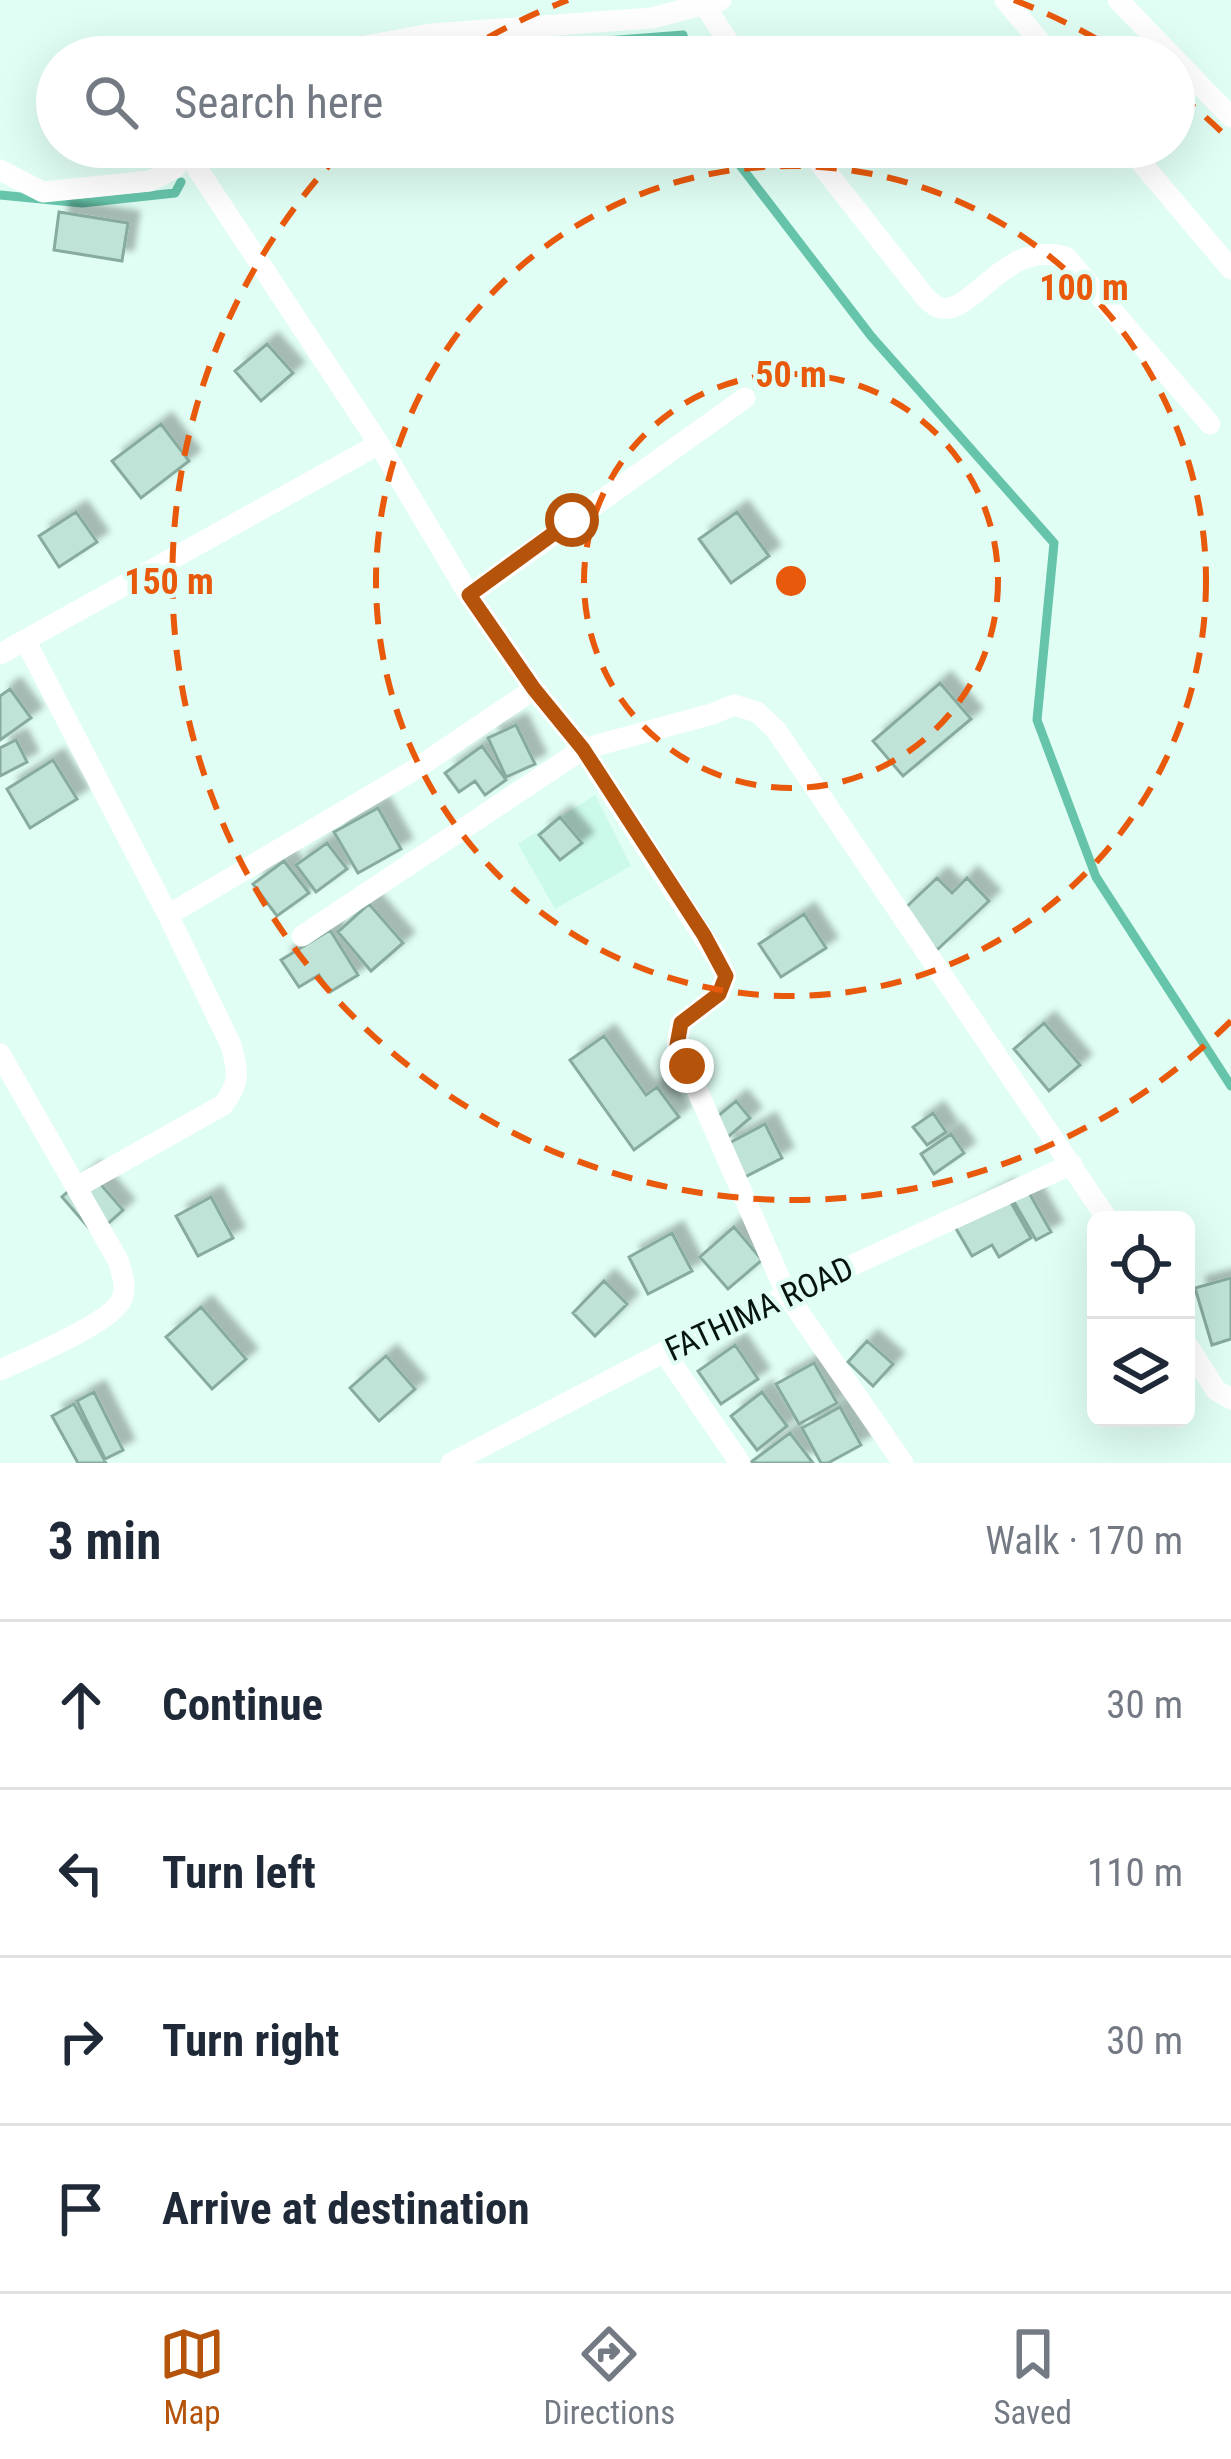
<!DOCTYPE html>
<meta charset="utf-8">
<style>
:root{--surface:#fff;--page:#f6f6f7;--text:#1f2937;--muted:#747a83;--line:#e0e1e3;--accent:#b45309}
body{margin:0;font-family:"Roboto Condensed",sans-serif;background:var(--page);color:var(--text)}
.controls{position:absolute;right:36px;bottom:36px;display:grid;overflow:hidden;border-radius:18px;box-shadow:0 12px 48px #0002}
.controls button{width:108px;height:108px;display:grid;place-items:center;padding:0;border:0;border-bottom:3px solid var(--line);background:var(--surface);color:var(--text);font:60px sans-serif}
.stop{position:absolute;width:36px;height:36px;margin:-27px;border:9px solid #b45309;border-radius:50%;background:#fff}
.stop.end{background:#b45309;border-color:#fff;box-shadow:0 3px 12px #0008}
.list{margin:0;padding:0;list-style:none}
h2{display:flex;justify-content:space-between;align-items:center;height:156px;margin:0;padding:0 48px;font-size:51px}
h2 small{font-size:39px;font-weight:400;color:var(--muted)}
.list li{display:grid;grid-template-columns:78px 1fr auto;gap:36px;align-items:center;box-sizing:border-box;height:168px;padding:0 48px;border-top:3px solid var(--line)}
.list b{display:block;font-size:45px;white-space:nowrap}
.list em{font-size:39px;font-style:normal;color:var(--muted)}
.icon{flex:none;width:66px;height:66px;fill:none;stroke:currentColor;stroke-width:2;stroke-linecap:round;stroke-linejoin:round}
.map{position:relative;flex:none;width:1231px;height:1463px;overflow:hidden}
.search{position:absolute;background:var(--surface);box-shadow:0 12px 48px #0002;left:36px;right:36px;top:36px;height:132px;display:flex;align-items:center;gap:30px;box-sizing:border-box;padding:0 42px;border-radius:66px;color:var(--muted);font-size:45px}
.sheet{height:828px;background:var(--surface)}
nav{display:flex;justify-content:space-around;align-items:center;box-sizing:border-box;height:168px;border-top:3px solid var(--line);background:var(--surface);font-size:33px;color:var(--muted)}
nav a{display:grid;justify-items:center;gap:6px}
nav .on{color:var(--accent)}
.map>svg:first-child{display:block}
.built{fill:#cbfaea}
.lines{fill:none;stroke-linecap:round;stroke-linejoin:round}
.stream{stroke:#66c4aa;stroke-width:9}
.building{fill:#bfe4d7;stroke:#87ab9f;stroke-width:3;filter:url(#shadow)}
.street{stroke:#fff;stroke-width:21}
.route{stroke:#b45309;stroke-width:15}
.ring{fill:none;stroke:#e8590c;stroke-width:6;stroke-dasharray:21 15}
.labels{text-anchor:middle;stroke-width:9;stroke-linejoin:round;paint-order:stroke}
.street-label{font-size:33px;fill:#071511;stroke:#e0fef4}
.centre{fill:#e8590c;stroke:#e0fef4;stroke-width:6}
.ring-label{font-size:36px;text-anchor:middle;font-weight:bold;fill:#e8590c;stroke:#e0fef4;stroke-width:9;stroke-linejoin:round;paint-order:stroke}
</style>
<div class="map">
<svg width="1231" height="1463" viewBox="0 0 1231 1463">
<defs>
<filter id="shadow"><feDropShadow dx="11" dy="-11" stdDeviation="3" flood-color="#0004"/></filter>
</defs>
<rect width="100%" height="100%" fill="#e0fef4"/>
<!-- built -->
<path class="built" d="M595 795 631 866 555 909 518 844Z"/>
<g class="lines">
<!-- stream -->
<path class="stream" d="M399 57 683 35 688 57
M726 147 871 336 1054 543 1037 720 1096 877 1231 1086
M0 195 82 203 175 193 181 182"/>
</g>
<!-- building -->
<path class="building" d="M59 212 128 223 122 261 54 250Z
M267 344 293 373 261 401 235 371Z
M161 424 189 461 141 498 112 461Z
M76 512 97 542 59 567 39 536Z
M737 512 769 556 731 583 699 539Z
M940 683 971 719 903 776 873 741Z
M10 689 31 718 0 740V696Z
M516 725 535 764 506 777 488 738Z
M16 740 27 762 0 776V748Z
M482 746 506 780 485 795 475 781 459 792 445 773Z
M53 760 77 799 30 828 7 789Z
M378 808 401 849 358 873 334 832Z
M560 817 582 843 560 860 539 835Z
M327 843 347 869 316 892 296 865Z
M284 861 309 893 277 916 253 884Z
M937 878 952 893 967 878 989 901 937 950 901 912Z
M369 904 403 943 371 971 338 932Z
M804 914 826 948 781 977 759 944Z
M330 930 358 975 330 992 319 975 299 987 281 960Z
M1044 1023 1080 1065 1049 1091 1014 1049Z
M604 1036 646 1095 657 1087 679 1117 634 1150 570 1060Z
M736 1101 750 1118 721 1143 706 1126Z
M933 1113 946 1132 927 1145 913 1127Z
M765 1124 782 1158 739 1180 722 1147Z
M951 1134 964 1153 934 1174 921 1154Z
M90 1172 123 1210 95 1235 62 1197Z
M1004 1190 1031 1238 999 1257 992 1245 972 1256 951 1220Z
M1028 1191 1051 1232 1036 1240 1013 1200Z
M211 1197 233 1238 198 1256 176 1216Z
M734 1227 762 1260 728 1289 700 1257Z
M672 1233 692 1271 648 1294 629 1257Z
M1231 1278V1339L1212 1345 1195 1288Z
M604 1281 627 1304 595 1336 573 1313Z
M201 1307 246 1359 212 1389 166 1337Z
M867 1341 893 1364 873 1386 848 1362Z
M735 1345 758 1379 721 1404 698 1371Z
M386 1356 415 1389 379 1421 350 1388Z
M814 1363 837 1403 799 1424 776 1384Z
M94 1392 123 1450 105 1459 77 1401Z
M762 1392 787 1426 757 1450 731 1416Z
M74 1404 106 1463H78L52 1416Z
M840 1407 861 1445 828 1463H821L802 1428Z
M790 1433 813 1463H751V1462Z"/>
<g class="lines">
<!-- street -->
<path class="street" d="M1005 0 1053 57
M1118 0 1173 57
M704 4 738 57
M305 57 431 34 652 18 721 0
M1174 58 1231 117
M807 147 925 297C930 302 935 307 942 308 975 313 1005 239 1066 257L1210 424
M1128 147 1231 269
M187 153 379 444 469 595 534 689 583 749 717 958 726 976 719 994 681 1023 677 1044 787 1295 903 1463
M0 170 43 192 150 181 175 168 189 147
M469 595 745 398
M25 640 168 915 231 1045C238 1072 241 1082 223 1105L77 1187
M0 654 379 444
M168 915 414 770 534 689
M302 936 583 749 712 714 734 705 757 712 776 730 1108 1220
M0 1054 119 1262C122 1275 127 1287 122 1299 112 1323 26 1358 0 1370
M1186 1343 1216 1390 1231 1399
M664 1352 740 1463
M451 1463 664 1352 1072 1164"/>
</g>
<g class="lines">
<!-- route -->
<path class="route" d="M572 520 469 595 534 689 583 749 704 935 726 976 719 994 681 1023 677 1045 687 1066"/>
</g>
<!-- distance rings -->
<g class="ring">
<circle cx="791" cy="581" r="207"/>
<circle cx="791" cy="581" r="415"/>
<path d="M1231 1021A622 622 0 0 1 344 149M457 56A622 622 0 0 1 568 0M1014 0A622 622 0 0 1 1125 56M1178 94A622 622 0 0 1 1231 141"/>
</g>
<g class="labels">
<!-- street labels -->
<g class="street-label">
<text transform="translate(759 1308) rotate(-25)" y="12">FATHIMA ROAD</text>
</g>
</g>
<circle cx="791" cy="581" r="18" class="centre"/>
<g class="ring-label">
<text x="1084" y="300">100 m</text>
<text x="791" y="387">50 m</text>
<text x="169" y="594">150 m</text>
</g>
</svg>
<div class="controls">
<button><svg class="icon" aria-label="locate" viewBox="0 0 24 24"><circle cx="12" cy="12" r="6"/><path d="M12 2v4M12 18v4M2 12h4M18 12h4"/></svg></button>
<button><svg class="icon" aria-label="layers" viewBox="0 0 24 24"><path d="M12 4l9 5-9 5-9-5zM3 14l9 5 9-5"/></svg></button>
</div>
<div class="stop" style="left:572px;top:520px"></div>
<div class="stop end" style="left:687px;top:1066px"></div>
<div class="search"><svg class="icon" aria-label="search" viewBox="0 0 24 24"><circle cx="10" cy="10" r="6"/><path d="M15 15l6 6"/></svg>Search here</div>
</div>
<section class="sheet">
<h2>3 min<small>Walk · 170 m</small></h2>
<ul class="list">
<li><svg class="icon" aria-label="ahead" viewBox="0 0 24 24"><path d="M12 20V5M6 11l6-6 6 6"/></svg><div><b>Continue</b></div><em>30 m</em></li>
<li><svg class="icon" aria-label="left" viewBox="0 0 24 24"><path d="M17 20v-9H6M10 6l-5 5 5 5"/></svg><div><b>Turn left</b></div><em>110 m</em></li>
<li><svg class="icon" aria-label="right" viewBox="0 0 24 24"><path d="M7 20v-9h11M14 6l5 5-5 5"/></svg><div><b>Turn right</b></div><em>30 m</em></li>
<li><svg class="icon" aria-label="arrive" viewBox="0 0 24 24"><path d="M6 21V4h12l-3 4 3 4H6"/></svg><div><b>Arrive at destination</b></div></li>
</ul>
</section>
<nav>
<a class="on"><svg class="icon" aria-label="map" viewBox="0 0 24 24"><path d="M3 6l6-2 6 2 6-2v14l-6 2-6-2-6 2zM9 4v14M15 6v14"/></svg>Map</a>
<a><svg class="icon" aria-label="directions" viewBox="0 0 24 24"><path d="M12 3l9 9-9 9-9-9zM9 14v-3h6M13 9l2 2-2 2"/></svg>Directions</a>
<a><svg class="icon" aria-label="saved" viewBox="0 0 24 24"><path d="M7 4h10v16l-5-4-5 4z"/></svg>Saved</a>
</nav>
